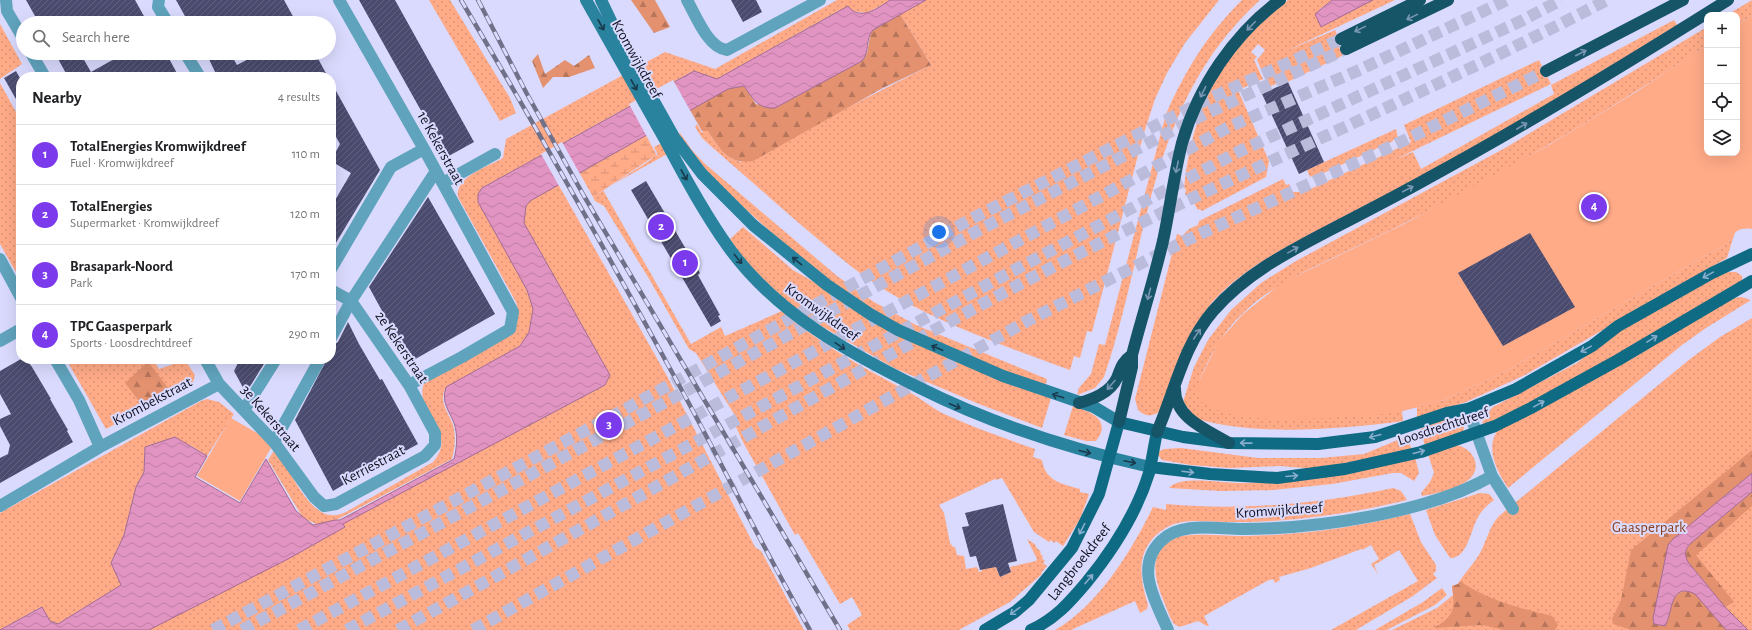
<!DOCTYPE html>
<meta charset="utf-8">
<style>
:root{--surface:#fff;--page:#f6f6f6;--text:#202124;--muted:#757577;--line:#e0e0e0;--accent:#7c3aed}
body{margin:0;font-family:"Alegreya Sans",sans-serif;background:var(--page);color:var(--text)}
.controls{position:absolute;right:12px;top:12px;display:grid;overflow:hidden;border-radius:8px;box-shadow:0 4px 16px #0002}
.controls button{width:36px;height:36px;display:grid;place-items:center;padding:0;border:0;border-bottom:1px solid var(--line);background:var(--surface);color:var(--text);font:20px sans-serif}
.you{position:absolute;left:939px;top:232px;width:14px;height:14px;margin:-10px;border:3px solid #fff;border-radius:50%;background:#1a73e8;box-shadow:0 0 0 6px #1a73e833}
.badge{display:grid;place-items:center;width:26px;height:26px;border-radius:50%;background:var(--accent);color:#fff;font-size:13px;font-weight:700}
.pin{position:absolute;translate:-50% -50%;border:2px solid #fff;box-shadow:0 1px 4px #0006}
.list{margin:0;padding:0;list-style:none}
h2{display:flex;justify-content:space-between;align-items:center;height:52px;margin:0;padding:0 16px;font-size:17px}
h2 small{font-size:13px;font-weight:400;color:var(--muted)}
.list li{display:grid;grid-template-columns:26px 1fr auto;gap:12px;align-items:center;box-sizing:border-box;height:60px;padding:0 16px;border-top:1px solid var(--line)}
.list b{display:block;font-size:15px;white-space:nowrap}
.list p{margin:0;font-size:13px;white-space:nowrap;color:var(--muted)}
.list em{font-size:13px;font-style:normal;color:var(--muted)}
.icon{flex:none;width:22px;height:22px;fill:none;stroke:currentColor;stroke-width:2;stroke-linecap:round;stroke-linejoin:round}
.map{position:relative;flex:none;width:1752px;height:630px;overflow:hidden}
.search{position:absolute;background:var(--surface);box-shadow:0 4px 16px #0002;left:16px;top:16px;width:320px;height:44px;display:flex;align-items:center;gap:10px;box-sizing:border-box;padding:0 14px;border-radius:22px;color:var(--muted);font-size:15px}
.panel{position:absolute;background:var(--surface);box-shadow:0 4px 16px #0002;left:16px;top:72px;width:320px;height:292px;border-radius:16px}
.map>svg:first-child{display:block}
.green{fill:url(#green-dots)}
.forest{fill:url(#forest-firs)}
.wetland{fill:url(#wetland-marsh)}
.pitch{fill:#ffab88}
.water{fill:url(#water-waves);stroke:#a36c91}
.pier{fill:#d9dafd}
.building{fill:url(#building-hatch)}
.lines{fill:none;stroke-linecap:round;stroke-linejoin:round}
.highway-tunnel{stroke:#bbbcdc;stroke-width:12;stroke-dasharray:12 6;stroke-linecap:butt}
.street{stroke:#60a3bc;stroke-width:12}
.secondary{stroke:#29839f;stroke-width:12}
.primary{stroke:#0f6a84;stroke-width:12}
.highway{stroke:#165467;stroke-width:12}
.rail-casing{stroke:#707089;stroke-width:4.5}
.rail{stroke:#d9dafd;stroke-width:3;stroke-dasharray:9;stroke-linecap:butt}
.oneway{stroke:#7897b2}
.oneway2{stroke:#19394c}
.oneway3{stroke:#88adcd}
.labels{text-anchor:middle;stroke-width:4;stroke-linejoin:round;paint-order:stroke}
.street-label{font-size:15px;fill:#111120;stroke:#d9dafd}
.park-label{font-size:15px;fill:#893e1c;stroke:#d9dafd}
</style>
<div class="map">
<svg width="1752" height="630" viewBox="0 0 1752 630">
<defs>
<pattern id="green-dots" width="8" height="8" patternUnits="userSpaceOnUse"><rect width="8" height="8" fill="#ffab88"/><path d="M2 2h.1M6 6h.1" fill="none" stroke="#da9275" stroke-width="1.8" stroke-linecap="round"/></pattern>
<pattern id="forest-firs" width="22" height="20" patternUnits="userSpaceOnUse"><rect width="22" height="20" fill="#e3916f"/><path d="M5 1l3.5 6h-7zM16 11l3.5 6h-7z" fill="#b7755b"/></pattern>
<pattern id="wetland-marsh" width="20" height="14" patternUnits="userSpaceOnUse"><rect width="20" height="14" fill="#ffab88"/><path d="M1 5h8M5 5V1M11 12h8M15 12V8" fill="none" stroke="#da9275"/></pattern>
<pattern id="water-waves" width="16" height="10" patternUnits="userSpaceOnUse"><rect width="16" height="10" fill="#e193c2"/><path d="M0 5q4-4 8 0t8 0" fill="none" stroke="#c07ea6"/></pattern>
<pattern id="building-hatch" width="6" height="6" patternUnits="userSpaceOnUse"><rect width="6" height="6" fill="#4a4b6e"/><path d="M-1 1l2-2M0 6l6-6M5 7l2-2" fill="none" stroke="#60617e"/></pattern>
</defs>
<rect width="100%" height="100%" fill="#d9dafd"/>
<!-- green -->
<path class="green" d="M429 0H450L510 98 516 113 500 121Z
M837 0H891L867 13 840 10 717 79 693 71 482 188 527 290 533 309 529 332 520 346 446 387C438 402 448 411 453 425 456 436 455 448 452 459L323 527 303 518 268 460 276 447C287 465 307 514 331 515 336 516 341 514 346 512L433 462C460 431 413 413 424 383L504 338 518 310 516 302 458 197C455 176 488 167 503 158L506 139 665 52 715 69Z
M926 0H1219L1185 43 1167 73 1155 99 1143 136 1092 332 1087 331 1080 358 1074 356 1070 370C1013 349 949 327 897 297 861 277 831 250 800 224 771 199 742 173 713 148L702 138 695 127 697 124 702 133 704 130 708 131C718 145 723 157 741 162L931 65 900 14Z
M1242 0H1260C1147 103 1150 242 1104 377L1095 388 1077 395 1079 388 1091 374 1099 344 1105 345 1166 114C1186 69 1207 35 1242 0Z
M1288 0H1332L1320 9 1321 27 1373 0H1395L1284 52 1335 30 1346 54 1285 83 1283 81 1269 87 1257 60 1265 50 1258 44 1251 52 1257 57 1254 60 1263 79 1238 90 1269 161 1266 177 1202 211 1200 209 1198 210 1189 195H1185L1186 189 1184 188C1193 105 1222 52 1288 0Z
M1752 0V15L1737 25V15H1727Z
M1674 20 1677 25C1593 78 1508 129 1421 176 1387 194 1352 212 1318 230 1282 249 1247 267 1218 296 1187 328 1174 369 1160 411 1153 417 1145 417 1138 410L1135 399 1177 234 1182 236 1189 229 1198 225 1199 221 1283 179 1286 185 1289 184 1293 192H1304L1411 142 1404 125 1539 60 1551 84 1394 160 1413 152 1421 169 1554 94 1551 85Z
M0 24 22 64 0 79Z
M1707 27V45C1620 103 1531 158 1438 206 1407 222 1375 238 1343 253 1308 270 1271 286 1242 314 1222 333 1210 356 1199 381L1402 411 1403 421C1344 429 1258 436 1201 420L1195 417 1183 402 1194 367 1208 340 1231 310 1261 283 1296 261 1505 148Z
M0 83 21 121V281L0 244Z
M1396 129 1398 138 1393 140V141L1313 178 1312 176 1310 177 1307 170Z
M680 133 692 150 704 163 837 276 874 302 916 325 1047 379 1045 387C983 362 917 340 860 303 810 270 765 226 720 186L709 175 678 134Z
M662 143 667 154 603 190 691 344 721 327 725 336 782 311C820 344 861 367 905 390 918 396 929 406 942 413 972 427 1004 438 1035 449L1033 457 1042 460C1045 481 1062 484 1080 489V492L1089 494 1080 519 1063 546 1056 541 1054 543 1051 540 1049 542 1034 532 1002 478 996 480 995 479 939 505 944 513 950 543 953 547H955L957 555 964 556 966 569 977 567 979 572 982 571 981 566 994 563 1000 577 1011 572 1010 567 1036 561 1037 559 1027 539 1036 545 1035 546 1041 552 1040 554 1043 556 1042 558 1045 561 1043 563 1047 566 1041 573 1042 574 1010 602 959 630H850L847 625 862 615 852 597 840 604 798 533 795 535 744 444 736 427 734 414 696 353 689 349 648 277 604 206 595 201 593 197 649 161 656 154 659 157 654 147Z
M558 184 667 376 755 547 761 551 804 630H141L605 385 610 375 523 223 526 206 530 200Z
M743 227 793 270 828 290 1051 398 1042 428 979 404 894 368 804 316 797 312 745 261 730 239Z
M1733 232H1735L1727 258 1525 375 1466 402 1417 418V407L1444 400 1506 371 1729 242Z
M1724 272H1736L1742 276V281L1610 359 1499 420 1484 424 1482 423 1487 413 1493 407 1577 363 1612 335Z
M1741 297 1751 300 1706 328 1682 345 1508 488C1497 471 1484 447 1499 429L1730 299Z
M1752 318V630H1392L1437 608 1453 595 1452 586 1458 584C1464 573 1474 564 1480 553 1487 540 1489 527 1499 516L1690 359 1720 337Z
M66 359H153L159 369 185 360 195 375 193 382 106 429Z
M207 399 219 402 234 414 207 456 190 445 145 447 144 472 136 487 124 535 111 563 121 585 58 624 50 621 41 607 0 630V513L201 401Z
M1073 406C1089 411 1113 420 1096 441H1086L1064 435Z
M1445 419 1460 421 1464 427 1463 432 1425 446 1420 429Z
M1407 436 1412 450 1315 469 1280 466 1230 468 1191 465 1162 460 1158 455V452L1164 449 1181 448 1258 458H1321L1364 454Z
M1456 445C1474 448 1484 469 1467 481 1456 489 1435 494 1422 496L1421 493 1430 482 1434 473 1428 454Z
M1415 457 1419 473 1414 481 1401 473H1393L1332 484 1273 490 1221 491 1169 488C1180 475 1221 483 1237 483 1297 483 1356 468 1415 457Z
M1393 488 1401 491 1407 500C1363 511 1317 518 1272 521 1257 522 1242 522 1227 522 1206 522 1182 517 1164 529 1135 548 1139 576 1148 605L1147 609 1140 613 1135 601 1071 630H1055C1098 606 1132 550 1153 507L1166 510V504C1243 511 1318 504 1393 488Z
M1480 493 1489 494 1494 500C1487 505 1481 511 1477 519 1471 530 1467 559 1450 558L1435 535 1426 510Z
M1410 514 1421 542 1436 565V571L1433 574 1437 578 1413 596 1356 630H1331L1418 581 1399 550 1374 565 1378 574 1371 564 1379 559 1371 545 1362 550 1361 549 1311 568 1279 577 1280 580 1275 583 1273 579 1267 581 1204 616 1209 626H1207L1198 621 1180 627 1174 624C1170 618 1167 609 1164 602 1153 576 1147 548 1181 536 1203 533 1225 536 1248 536 1302 535 1357 527 1410 514Z
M1442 588 1447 595 1435 605 1387 630H1375L1423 602Z"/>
<!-- forest -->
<path class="forest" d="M631 0H655L670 27 654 33Z
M900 14 931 65 881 89 753 161C728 165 720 149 708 131H702L690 110 728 89 744 86 756 104 775 108 862 61 867 53 871 31Z
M538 54 545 74 565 60 574 66 589 55 595 68 569 77H553L543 88 532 61Z
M148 362 170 390 142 405 125 383Z
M1752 450V473L1672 540 1667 551 1653 618 1654 624 1665 626C1669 611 1673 583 1695 594L1726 630H1631L1613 624 1612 619 1621 600 1631 550Z
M1752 492V506L1696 555 1734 602 1725 607 1688 562 1685 552 1691 543Z
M1460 581C1487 600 1519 608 1552 616L1558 625 1555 630H1504L1482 625 1434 628C1455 616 1455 608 1452 586L1458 584Z"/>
<!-- wetland -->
<path class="wetland" d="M646 135 656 154 653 157 593 197 579 172Z"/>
<!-- pitch -->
<path class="pitch" d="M1752 15V229C1740 227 1734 231 1729 242L1506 371 1444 400 1396 413 1330 418 1275 419 1240 417 1211 408 1200 401 1197 394 1199 381 1219 341 1243 314 1282 283 1406 223 1549 145 1636 92 1707 45V153H1737V25Z
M231 418 274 443 240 501 197 476Z"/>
<!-- water -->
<path class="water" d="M890 0H926L873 30C865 39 870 52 862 61L775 108C758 109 753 99 744 86L728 89 530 201 526 206 524 223 610 375 605 385 343 524 345 527 288 559 149 630H0L42 607 50 621 58 624 121 585 111 563 124 535 136 487 144 472 145 447 175 437 207 456 195 477 240 503 266 459 296 511 313 525 335 520H340L454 459C457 447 458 435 454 423 449 410 441 403 446 387L520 346 529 332 533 309 527 290 478 202V194L482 188 694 71 717 79 848 6C860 22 878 8 890 0Z
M1332 0H1373L1321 27 1315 14Z
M1752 473V492L1691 543C1685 549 1684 554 1688 562L1725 607 1748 630H1726L1695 594C1669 581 1673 614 1665 626L1654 624 1653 618 1668 545 1673 539Z"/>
<!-- pier -->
<path class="pier" d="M673 80 691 112 647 137 629 104Z
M562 142 580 174 559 186 541 154Z"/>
<!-- building -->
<path class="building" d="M26 0H135L145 18 35 16Z
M176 0H284L295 20 186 18Z
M359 0H395L474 142 447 157Z
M731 0H756L762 12 743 22Z
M64 53H80L91 72 125 53H166L179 77H68L57 57Z
M206 53H230L237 65 258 54 261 60 273 53H315L328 77H214L217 76Z
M16 71 21 80V108L4 78Z
M331 82 380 170 331 251V207L351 173 331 161 340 144 331 128Z
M1288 82 1324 162 1299 174 1262 94Z
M646 181 700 273 698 275 720 315 718 316 721 321 711 327 631 190Z
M428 197 495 314 410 362 369 287Z
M1530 233 1575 307 1503 346 1458 273Z
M348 322 359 344 380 380 382 379 418 444 398 455 397 453 333 491 295 420 327 359H331V347L338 342Z
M21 359H26L32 367 51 399H50L68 430 67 431 73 442 0 483V458L8 454 10 445 0 426V419L11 414 0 394V371Z
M240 359H267L246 393 234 371Z
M1003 504 1017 561 1008 563 1011 572 1000 577 996 567 980 570 976 556 970 557 962 527 969 526 965 513Z"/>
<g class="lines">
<!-- highway-tunnel -->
<path class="highway-tunnel" d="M213 630 620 412 975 217 1204 101 1341 39
M242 630 671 399 981 229 1205 114 1346 49
M299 630 1229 127 1357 71 1507 0
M347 630 1005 275 1240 151 1521 21 1561 0
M398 630C502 573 606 515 709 457 834 386 959 314 1088 249 1259 163 1437 89 1607 0
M473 630 1029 320 1187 240 1405 140 1546 71"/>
<!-- street -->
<path class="street" d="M6 0 7 11 23 38
M159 0 158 7 168 23
M339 0 424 149 513 312 510 329 462 357 409 385
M687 0C696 16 708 48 727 50L820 0
M31 53 45 77
M185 53 200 77
M443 183 495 154
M0 259 21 298
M331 269 391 167 424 149
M331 338 351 301 436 171
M0 341 21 329
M55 359 79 400 100 447
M205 359 219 384 274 442 314 497 324 506 336 504 425 456 435 445V433L409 385 351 301 331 290
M1468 409 1492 476 1513 509
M244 410 276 359
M274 442 320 359
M0 506 100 447 219 384
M1168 630C1156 602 1134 567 1161 541 1180 521 1217 529 1242 529 1316 529 1428 513 1492 476"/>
<!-- secondary -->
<path class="secondary" d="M586 0C612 46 638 92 664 138 684 176 704 213 729 248 777 314 849 353 920 388 994 425 1070 449 1150 467
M601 0 623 46 674 137 702 174 753 225 827 285 870 314 898 330 1003 376 1094 407 1119 422"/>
<!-- primary -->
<path class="primary" d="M1150 467 1210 474 1277 478 1345 469 1421 452 1495 426 1531 408 1618 360 1752 281
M985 630 1015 612 1029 600 1072 548 1099 494 1119 422 1183 437 1229 443 1318 444 1375 437 1447 413 1468 409 1516 389 1592 346 1618 326 1712 273 1752 254
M1031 630C1055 619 1069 603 1086 583 1113 550 1136 515 1149 473 1152 460 1154 446 1157 432"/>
<!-- highway -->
<path class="highway" d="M1341 39 1420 0
M1346 49 1448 0
M1546 71 1683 0
M1175 388C1174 418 1207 430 1229 443
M1079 403C1093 399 1110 393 1117 378 1121 368 1122 362 1132 355
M1119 422 1132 367V355C1142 317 1154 279 1163 241 1170 208 1174 175 1182 143 1198 87 1234 34 1280 0
M1157 432C1175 391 1183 346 1213 311 1246 273 1290 251 1334 228 1367 211 1400 194 1432 176 1533 121 1631 61 1728 0"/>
<!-- rail casing -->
<g class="rail-casing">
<path id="rail" d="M461 0C532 120 601 242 668 365 717 453 760 543 810 630
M478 0 527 94 584 196 840 630"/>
</g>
<!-- rail -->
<use href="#rail" class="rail"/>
</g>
<!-- one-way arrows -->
<defs><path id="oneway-shaft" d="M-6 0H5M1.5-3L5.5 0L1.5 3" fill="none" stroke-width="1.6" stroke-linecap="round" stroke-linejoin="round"/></defs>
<g class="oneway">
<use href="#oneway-shaft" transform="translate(1412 17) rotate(154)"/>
<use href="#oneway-shaft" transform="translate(1251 26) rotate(134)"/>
<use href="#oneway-shaft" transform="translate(1360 29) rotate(154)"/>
<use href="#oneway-shaft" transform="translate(1581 53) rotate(-27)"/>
<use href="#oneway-shaft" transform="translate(1203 92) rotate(117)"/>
<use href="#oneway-shaft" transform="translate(1522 126) rotate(-30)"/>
<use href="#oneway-shaft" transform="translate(1177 167) rotate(102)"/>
<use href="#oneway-shaft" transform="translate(1408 189) rotate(-28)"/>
<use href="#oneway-shaft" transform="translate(1293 250) rotate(-29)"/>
<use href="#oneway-shaft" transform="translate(1149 294) rotate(105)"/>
<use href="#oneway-shaft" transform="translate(1197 334) rotate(-56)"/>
<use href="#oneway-shaft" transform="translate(1111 385) rotate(131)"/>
</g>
<g class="oneway2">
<use href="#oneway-shaft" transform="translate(601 25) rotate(61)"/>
<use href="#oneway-shaft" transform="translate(634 85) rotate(61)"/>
<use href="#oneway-shaft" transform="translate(684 175) rotate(61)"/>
<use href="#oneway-shaft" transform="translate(738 259) rotate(51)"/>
<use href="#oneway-shaft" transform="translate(797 261) rotate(-141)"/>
<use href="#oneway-shaft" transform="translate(840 346) rotate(34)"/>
<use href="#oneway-shaft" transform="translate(937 348) rotate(-157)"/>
<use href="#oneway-shaft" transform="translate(1058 396) rotate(-162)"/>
<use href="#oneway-shaft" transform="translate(955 406) rotate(23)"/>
<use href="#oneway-shaft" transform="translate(1085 452) rotate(14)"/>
<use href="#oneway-shaft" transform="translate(1130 462) rotate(12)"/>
</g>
<g class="oneway3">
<use href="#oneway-shaft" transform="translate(1708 275) rotate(151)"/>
<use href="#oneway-shaft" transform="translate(1652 339) rotate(-31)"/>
<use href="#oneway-shaft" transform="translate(1586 349) rotate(151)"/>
<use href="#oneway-shaft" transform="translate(1539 404) rotate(-29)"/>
<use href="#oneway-shaft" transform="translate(1375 436) rotate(165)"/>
<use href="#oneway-shaft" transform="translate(1246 443) rotate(-179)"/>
<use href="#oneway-shaft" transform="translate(1419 452) rotate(-15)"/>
<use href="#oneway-shaft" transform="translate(1188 472) rotate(7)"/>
<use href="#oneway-shaft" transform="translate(1292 476) rotate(-5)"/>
<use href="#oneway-shaft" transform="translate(1082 529) rotate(117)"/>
<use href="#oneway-shaft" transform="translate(1089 579) rotate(-50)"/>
<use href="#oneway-shaft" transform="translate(1015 611) rotate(144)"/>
</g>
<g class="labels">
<!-- street labels -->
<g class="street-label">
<text transform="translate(637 59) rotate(61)" y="5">Kromwijkdreef</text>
<text transform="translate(441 148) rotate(61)" y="5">1e Kekerstraat</text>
<text transform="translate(822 312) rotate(36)" y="5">Kromwijkdreef</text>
<text transform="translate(402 347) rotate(56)" y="5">2e Kekerstraat</text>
<text transform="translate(152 401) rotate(-28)" y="5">Krombekstraat</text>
<text transform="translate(271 418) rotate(49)" y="5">3e Kekerstraat</text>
<text transform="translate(1443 426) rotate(-18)" y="5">Loosdrechtdreef</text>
<text transform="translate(373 465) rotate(-28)" y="5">Kerriestraat</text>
<text transform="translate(1279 510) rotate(-4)" y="5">Kromwijkdreef</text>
<text transform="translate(1079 562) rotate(-52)" y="5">Langbroekdreef</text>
</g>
<!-- park labels -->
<g class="park-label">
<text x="1649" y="532">Gaasperpark</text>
</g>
</g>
</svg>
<div class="controls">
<button>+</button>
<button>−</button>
<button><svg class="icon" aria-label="locate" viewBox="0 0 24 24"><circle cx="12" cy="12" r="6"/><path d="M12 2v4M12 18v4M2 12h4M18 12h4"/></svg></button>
<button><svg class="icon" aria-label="layers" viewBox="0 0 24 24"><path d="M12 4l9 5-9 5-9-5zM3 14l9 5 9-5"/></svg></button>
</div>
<div class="you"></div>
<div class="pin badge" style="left:685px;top:263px">1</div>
<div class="pin badge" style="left:661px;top:227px">2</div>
<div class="pin badge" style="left:609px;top:425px">3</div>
<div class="pin badge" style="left:1594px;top:207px">4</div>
<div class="search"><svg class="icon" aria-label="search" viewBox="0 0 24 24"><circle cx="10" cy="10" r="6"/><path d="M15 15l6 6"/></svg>Search here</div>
<section class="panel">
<h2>Nearby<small>4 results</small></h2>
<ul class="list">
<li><span class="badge">1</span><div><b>TotalEnergies Kromwijkdreef</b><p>Fuel · Kromwijkdreef</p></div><em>110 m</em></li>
<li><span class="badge">2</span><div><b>TotalEnergies</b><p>Supermarket · Kromwijkdreef</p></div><em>120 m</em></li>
<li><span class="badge">3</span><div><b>Brasapark-Noord</b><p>Park</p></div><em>170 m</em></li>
<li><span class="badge">4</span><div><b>TPC Gaasperpark</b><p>Sports · Loosdrechtdreef</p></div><em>290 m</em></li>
</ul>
</section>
</div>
